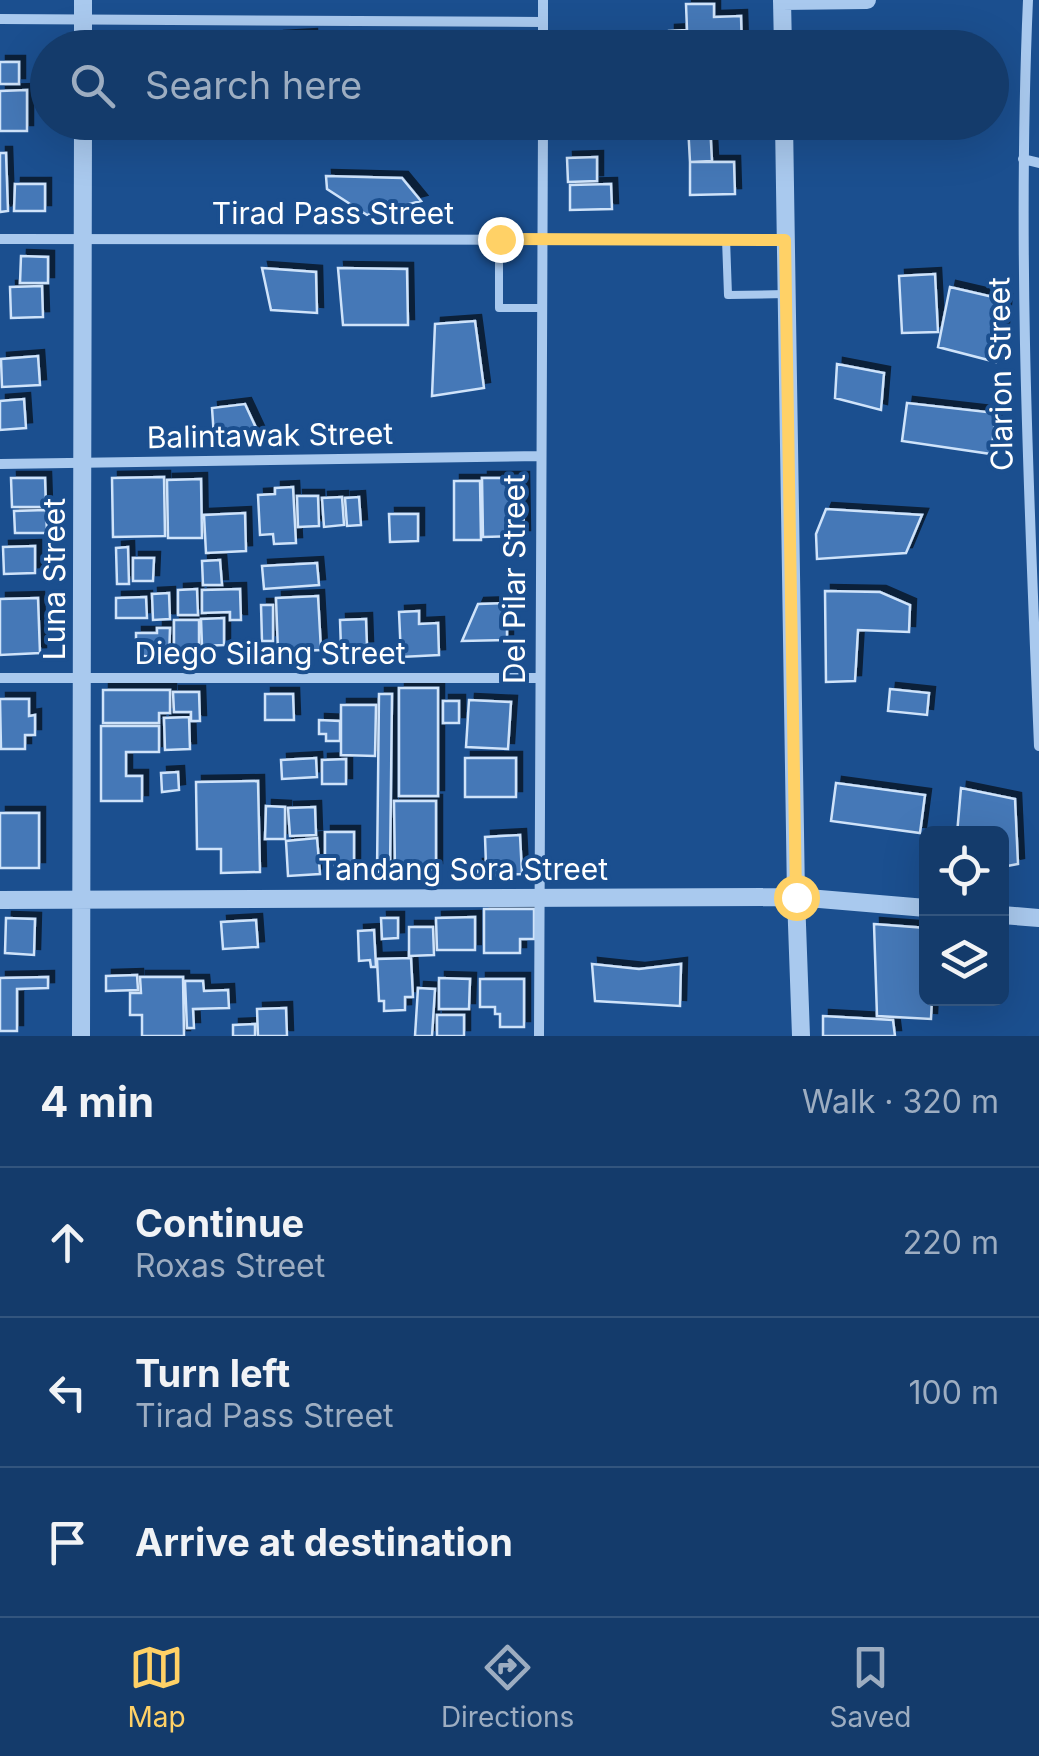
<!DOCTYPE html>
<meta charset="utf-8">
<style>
:root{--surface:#143b6b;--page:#1d4271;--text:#f1f3f6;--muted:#9dadc1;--line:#33557e;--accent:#ffd166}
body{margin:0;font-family:Inter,sans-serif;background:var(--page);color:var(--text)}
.controls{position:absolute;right:30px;bottom:30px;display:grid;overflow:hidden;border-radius:15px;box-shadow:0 10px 40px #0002}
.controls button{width:90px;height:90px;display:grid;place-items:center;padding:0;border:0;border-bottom:2px solid var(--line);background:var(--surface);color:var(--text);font:50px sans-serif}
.stop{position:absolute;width:30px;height:30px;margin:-22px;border:8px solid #ffd166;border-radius:50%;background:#fff}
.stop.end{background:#ffd166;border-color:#fff;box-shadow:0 2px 10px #0008}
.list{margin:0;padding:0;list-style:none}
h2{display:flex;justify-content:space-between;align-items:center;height:130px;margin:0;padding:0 40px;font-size:42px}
h2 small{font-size:32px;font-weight:400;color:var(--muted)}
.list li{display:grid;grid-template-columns:65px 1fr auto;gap:30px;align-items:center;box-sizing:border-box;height:150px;padding:0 40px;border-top:2px solid var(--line)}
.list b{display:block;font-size:38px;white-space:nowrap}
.list p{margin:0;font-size:32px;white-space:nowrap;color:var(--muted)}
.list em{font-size:32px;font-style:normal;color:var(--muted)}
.icon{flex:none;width:55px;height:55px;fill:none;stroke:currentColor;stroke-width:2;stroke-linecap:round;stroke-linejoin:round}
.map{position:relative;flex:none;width:1039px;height:1036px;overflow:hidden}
.search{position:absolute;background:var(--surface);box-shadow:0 10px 40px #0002;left:30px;right:30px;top:30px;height:110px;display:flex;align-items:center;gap:25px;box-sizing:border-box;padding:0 35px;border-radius:55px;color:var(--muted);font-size:38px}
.sheet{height:580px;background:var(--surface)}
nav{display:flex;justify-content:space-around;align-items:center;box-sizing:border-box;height:140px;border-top:2px solid var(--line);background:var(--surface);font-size:28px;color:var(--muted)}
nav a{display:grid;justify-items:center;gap:5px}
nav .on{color:var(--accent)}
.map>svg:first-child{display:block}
.building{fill:#4478b7;stroke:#cfe3fa;stroke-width:2.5;filter:url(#shadow)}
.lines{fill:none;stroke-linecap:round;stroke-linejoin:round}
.service{stroke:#a9c9ee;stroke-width:8}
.minor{stroke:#a9c9ee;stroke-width:10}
.tertiary{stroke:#a9c9ee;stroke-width:18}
.route{stroke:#ffd166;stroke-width:12}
.labels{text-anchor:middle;stroke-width:8;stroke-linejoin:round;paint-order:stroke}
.street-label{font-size:30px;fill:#fff;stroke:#1b4f8f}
</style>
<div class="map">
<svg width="1039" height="1036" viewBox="0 0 1039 1036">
<defs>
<filter id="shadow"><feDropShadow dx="6" dy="-6" stdDeviation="0" flood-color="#0009"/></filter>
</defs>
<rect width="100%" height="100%" fill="#1b4f8f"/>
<!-- building -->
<path class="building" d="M686 4H714V17L741 16 742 48 669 47V31L687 30Z
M311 35 312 48H278V37Z
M0 62H19V84H0Z
M27 90V131H0V91Z
M710 124 712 161 690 162 688 125Z
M0 153H6L8 211 0 212Z
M597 157V181L568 182 567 158Z
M690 162H734L735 194 690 195Z
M326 176 402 178 421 201 367 215 327 189Z
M15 184H45V211H14Z
M611 184 612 209 570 210V185Z
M21 256 48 257V283H20Z
M262 268 316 272 317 313 271 310Z
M338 268 407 269 408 325H343Z
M935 274 938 332 902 333 899 276Z
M42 286 43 317 11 318 10 287Z
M950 287 1006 300 1000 358 996 362 938 347Z
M475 321 484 388 432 396 435 324Z
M38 356 40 385 2 387 1 359Z
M837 364 884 373 881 410 835 398Z
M24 399 26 428 0 430V401Z
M907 403 996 413 991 454 902 441Z
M245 404 258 432 214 437 212 408Z
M164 477 165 536 113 537 112 478Z
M11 478H45L46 507H12Z
M482 478H523L524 536 483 537Z
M201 479 202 538H168L167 480Z
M454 481H480L481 540H454Z
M293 487 296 543 274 544 273 534 260 535 258 495 275 494V488Z
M297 496H318L319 526 298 527Z
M342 497 344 525 324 527 322 498Z
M359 497 361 525 347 526 345 498Z
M826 509 922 515 906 553 817 559 816 534Z
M46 510 47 533H15L14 511Z
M245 513 246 551 206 553 204 515Z
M389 514H418V541L390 542Z
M35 546V573L4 574 3 547Z
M128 547 129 584H117L116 548Z
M133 558H154L153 581H133Z
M220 560 222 585H203L202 561Z
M317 563 319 585 264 589 262 566Z
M197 589 198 615H178V590Z
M240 589 241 620H230V612L202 613V590Z
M825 591 880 592 910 605 909 632 858 630 855 681 826 682Z
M169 593 170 619 153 620 152 594Z
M318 596 321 650 278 652 276 598Z
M146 597 147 618H116V598Z
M38 598 40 653 0 655V599Z
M507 603V640L462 641 478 604Z
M261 605H273V641H262Z
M419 611V624L438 623 439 655 401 657 399 612Z
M224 618V645L202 646 201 619Z
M366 619 367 647 341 648 340 620Z
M174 620H199V652H174Z
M157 628H170L169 659 136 655V633H157Z
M399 688H438V796H399Z
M890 689 929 693 927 715 888 711Z
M103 690H170V713H159V723H103Z
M173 692H199L200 721H191V712H174Z
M265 694H293L294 720H265Z
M379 694H392L390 872H377Z
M0 699H29V716L35 715V735H25V749H1Z
M469 700 511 702 508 749 466 747Z
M443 701H459V723H443Z
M341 705H376L375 756 341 755Z
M189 717 190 749 165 750 164 718Z
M319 720 340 721V741H326V734H319Z
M101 726H159V752H126V776H142V801H101Z
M316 758 317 777 282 779 281 760Z
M465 758H516V797H465Z
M346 759V784H322V760Z
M178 772 179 790 162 792 161 773Z
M258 781 260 872 221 873V849H197L196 782Z
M836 783 925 795 920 833 831 821Z
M961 788 1015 799 1018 864 1002 867V834H957Z
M394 801H436V869L395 870Z
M266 806 285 807V839H265Z
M315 807 316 835 290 836 288 808Z
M0 813H39V868H0Z
M325 832H354V866L325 867Z
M520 835 522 874 478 876 477 865H486L485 837Z
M317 838 320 874 288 876 286 841Z
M484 909H534V939H520V953H484Z
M475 917V950H437L436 918Z
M6 918 35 919 34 955 5 953Z
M381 918H398V938L382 939Z
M256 920 258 947 223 949 221 922Z
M874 924 926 928V998H932L931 1019 877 1016Z
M409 927H433L434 955 409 956Z
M374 930 376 967H371L370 960 359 961 358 931Z
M411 958 413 997H405V1010L384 1011V1001H379L377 959Z
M592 964 639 969 681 964 680 1006 595 1001Z
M137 975 138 990 106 991V976Z
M48 977V988L17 989V1031H0V978Z
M140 977H183L184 1036H142V1015H130V993H141Z
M439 978 470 979 469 1009H439Z
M480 979H524V1027H500V1014H495V1007H480Z
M185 981H203L204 991 228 990 229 1008 193 1009 194 1028H187Z
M418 988 435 989 432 1036H415Z
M286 1008 287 1036H258L257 1009Z
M437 1015H464V1036H437Z
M823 1016 893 1020 895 1036H823Z
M255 1024V1036H233V1025Z"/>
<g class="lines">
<!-- service -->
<path class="service" d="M499 239V308H541
M726 239 728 295 786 294"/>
<!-- minor -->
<path class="minor" d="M1028 0C1017 249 1029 498 1039 746
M0 19 543 22
M543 48V0
M1023 159 1039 163
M0 239 785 240
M0 464 541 456
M0 678H540
M539 1036 543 122"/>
<!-- tertiary -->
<path class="tertiary" d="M782 0 783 48
M782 1 867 0
M83 48V0
M784 122 796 897 801 1036
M0 900 796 897 926 908
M1002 915 1039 918
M81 1036 83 122"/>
</g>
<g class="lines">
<!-- route -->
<path class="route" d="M500 239 785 240 796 897"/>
</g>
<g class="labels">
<!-- street labels -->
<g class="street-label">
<text x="333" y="224">Tirad Pass Street</text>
<text transform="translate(1001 374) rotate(-91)" y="10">Clarion Street</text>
<text transform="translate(270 436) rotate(-1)" y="10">Balintawak Street</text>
<text transform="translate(55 579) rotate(-90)" y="10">Luna Street</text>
<text transform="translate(515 579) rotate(-90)" y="10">Del Pilar Street</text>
<text x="270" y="664">Diego Silang Street</text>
<text x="463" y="880">Tandang Sora Street</text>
</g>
</g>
</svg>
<div class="controls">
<button><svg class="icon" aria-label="locate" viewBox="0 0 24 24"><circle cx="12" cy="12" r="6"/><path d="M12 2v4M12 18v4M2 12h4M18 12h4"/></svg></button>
<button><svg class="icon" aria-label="layers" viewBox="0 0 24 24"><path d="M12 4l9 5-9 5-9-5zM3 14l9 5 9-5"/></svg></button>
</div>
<div class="stop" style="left:796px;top:897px"></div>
<div class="stop end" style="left:500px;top:239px"></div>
<div class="search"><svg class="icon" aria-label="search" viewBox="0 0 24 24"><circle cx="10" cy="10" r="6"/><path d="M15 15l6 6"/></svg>Search here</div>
</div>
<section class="sheet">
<h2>4 min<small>Walk · 320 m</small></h2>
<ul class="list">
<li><svg class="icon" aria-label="ahead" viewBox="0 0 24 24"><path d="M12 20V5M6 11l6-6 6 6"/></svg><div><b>Continue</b><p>Roxas Street</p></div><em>220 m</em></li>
<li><svg class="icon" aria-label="left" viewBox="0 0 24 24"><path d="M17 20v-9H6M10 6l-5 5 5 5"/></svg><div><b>Turn left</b><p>Tirad Pass Street</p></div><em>100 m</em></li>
<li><svg class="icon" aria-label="arrive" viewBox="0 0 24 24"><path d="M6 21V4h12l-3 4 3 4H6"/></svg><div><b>Arrive at destination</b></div></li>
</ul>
</section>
<nav>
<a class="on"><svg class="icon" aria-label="map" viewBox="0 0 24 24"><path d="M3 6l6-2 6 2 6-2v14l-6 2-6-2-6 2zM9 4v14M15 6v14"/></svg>Map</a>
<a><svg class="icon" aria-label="directions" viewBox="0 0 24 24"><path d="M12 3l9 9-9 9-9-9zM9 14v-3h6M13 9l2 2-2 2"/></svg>Directions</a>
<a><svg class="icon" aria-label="saved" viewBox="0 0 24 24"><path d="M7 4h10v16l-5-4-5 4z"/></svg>Saved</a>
</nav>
